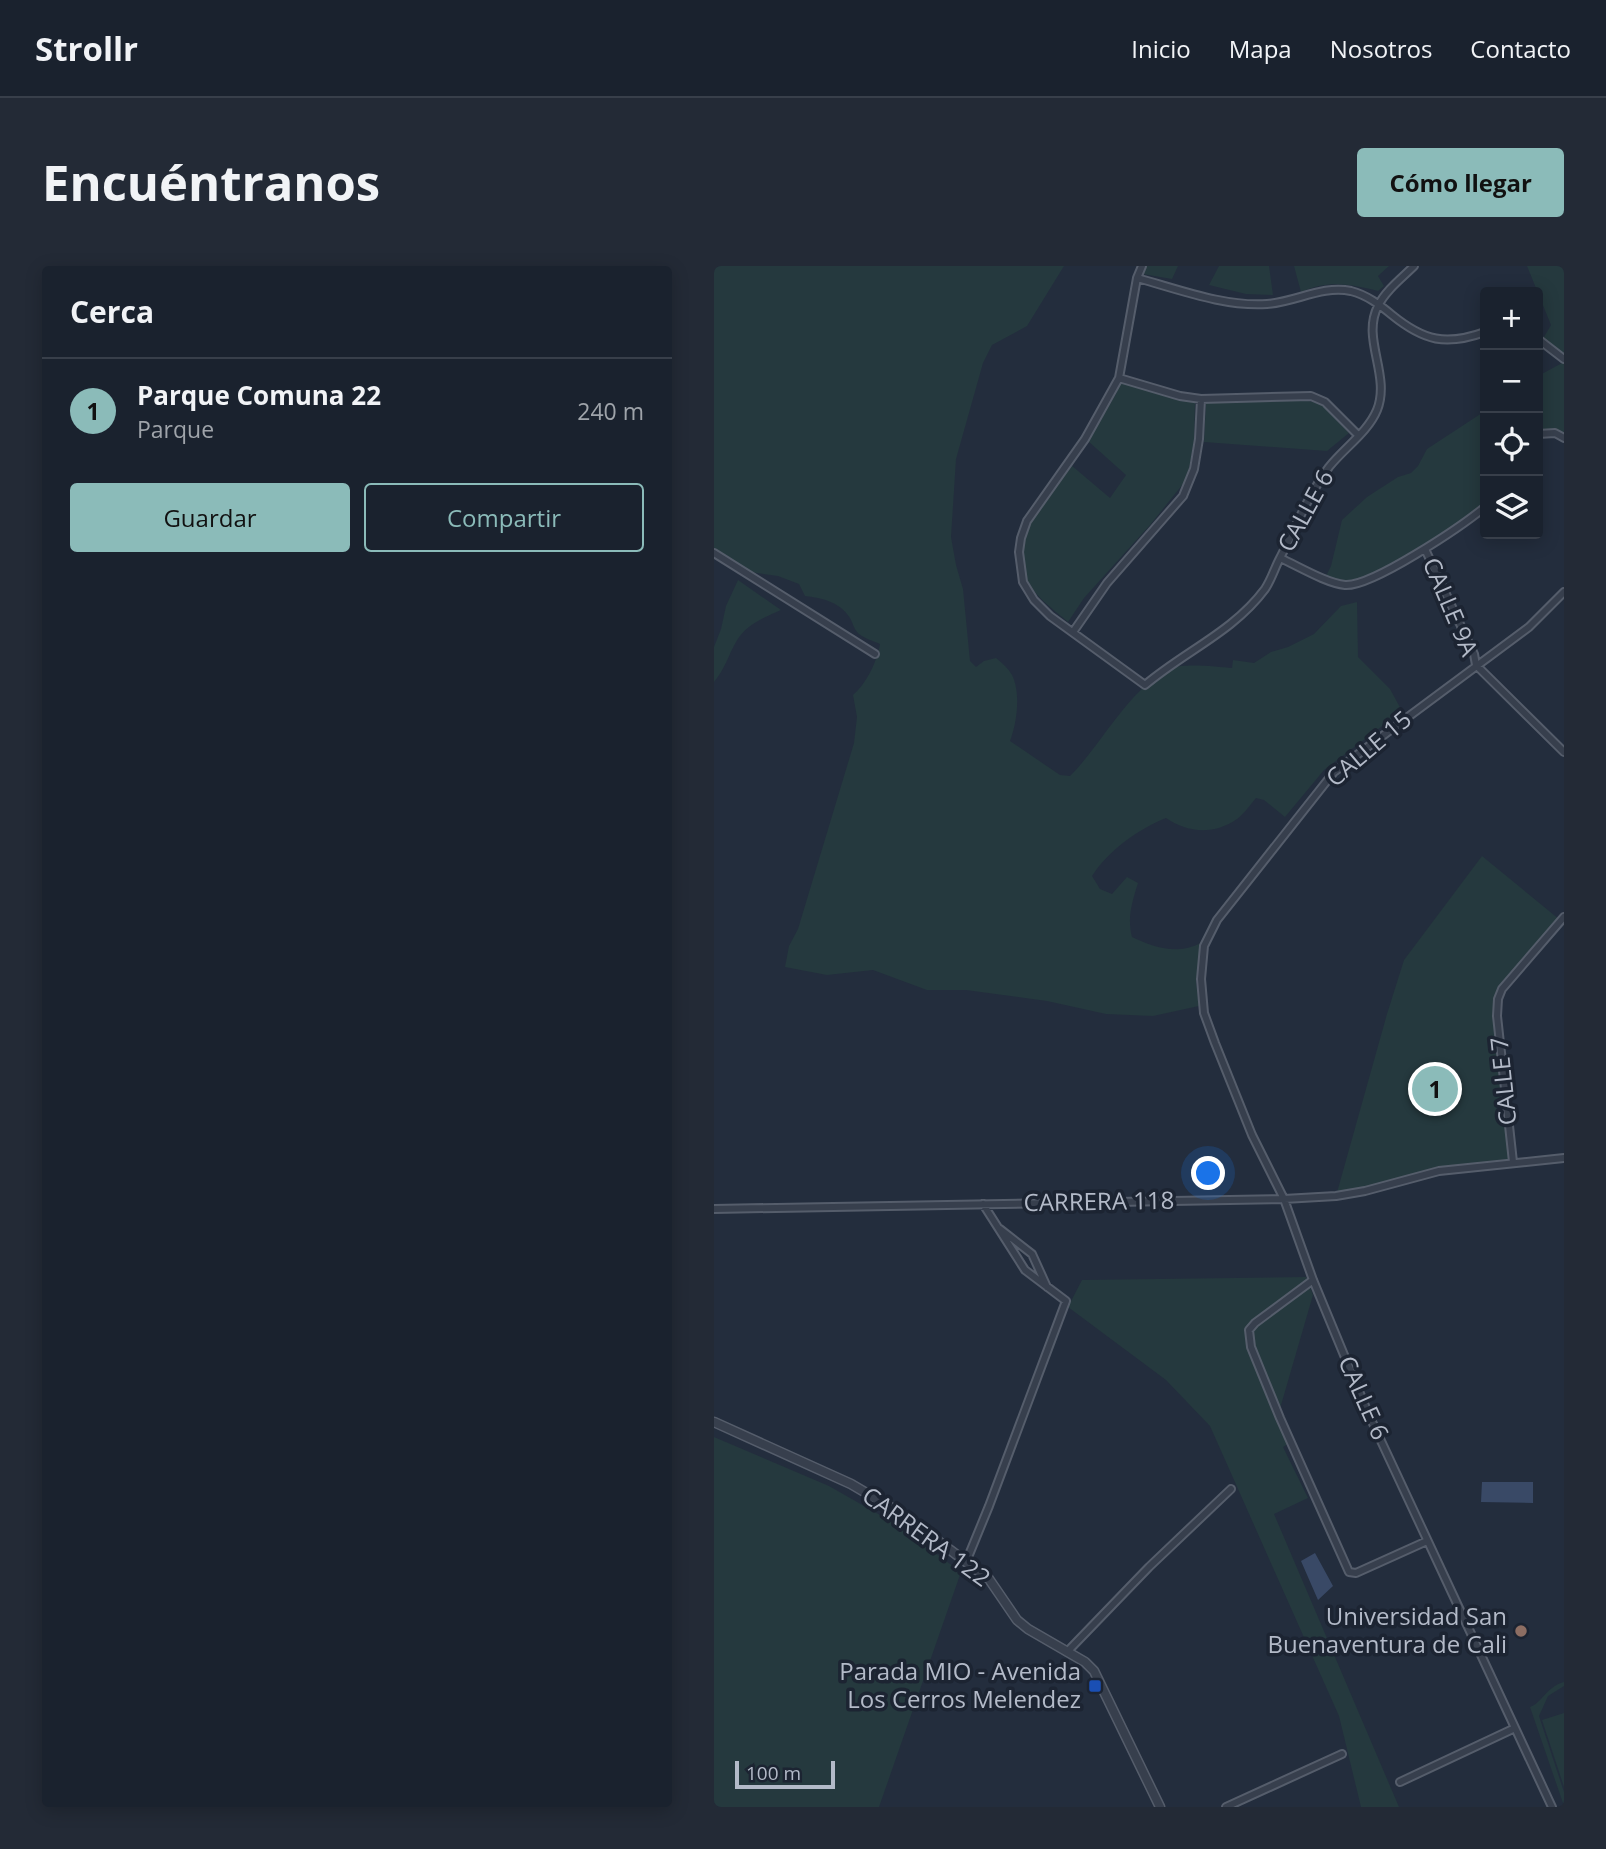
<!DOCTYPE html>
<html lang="es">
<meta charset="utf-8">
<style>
:root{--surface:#1a222e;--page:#232a36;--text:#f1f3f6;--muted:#9fa4aa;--line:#383f4a;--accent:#8bbbb9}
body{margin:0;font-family:"Open Sans",sans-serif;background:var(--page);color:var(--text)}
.controls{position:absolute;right:21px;top:21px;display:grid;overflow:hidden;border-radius:7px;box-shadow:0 4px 18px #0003}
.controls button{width:63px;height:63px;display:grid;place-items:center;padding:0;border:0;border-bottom:2px solid var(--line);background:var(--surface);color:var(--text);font:35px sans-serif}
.scale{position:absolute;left:21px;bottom:18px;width:100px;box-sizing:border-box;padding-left:7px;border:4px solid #b3bac8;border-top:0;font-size:19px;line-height:24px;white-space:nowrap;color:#b3bac8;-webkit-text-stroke:5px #1c2432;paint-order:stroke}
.you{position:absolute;left:495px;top:908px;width:24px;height:24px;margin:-18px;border:5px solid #fff;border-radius:50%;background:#1a73e8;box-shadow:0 0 0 10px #1a73e833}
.badge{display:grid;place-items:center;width:46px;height:46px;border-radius:50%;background:var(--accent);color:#111;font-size:23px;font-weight:700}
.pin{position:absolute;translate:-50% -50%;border:4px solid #fff;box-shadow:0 2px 7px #0006}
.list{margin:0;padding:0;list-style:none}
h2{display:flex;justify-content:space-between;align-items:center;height:91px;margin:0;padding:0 28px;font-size:30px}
h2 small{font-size:23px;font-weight:400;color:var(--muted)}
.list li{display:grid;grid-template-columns:46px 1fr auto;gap:21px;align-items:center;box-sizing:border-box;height:105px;padding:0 28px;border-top:2px solid var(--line)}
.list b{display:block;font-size:26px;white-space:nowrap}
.list p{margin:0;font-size:23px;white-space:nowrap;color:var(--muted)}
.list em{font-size:23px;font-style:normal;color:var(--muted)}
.actions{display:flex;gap:14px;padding:21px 28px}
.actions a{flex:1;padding:16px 0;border:2px solid var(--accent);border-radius:7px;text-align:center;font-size:24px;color:var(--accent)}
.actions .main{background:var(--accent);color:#111}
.icon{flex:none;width:38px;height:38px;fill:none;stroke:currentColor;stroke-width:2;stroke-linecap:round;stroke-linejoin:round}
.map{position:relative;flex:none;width:850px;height:1541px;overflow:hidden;border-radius:7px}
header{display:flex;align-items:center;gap:42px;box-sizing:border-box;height:98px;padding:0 35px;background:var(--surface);border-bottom:2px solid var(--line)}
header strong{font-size:33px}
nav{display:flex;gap:38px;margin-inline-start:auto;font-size:24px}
.intro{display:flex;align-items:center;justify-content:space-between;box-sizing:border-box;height:168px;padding:0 42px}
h1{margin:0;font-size:49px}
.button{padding:18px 32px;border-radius:7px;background:var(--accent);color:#111;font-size:24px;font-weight:700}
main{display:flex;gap:42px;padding:0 42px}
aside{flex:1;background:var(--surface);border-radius:7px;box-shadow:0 4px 18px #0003}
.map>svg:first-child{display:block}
.green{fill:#25393e}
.water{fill:#394966}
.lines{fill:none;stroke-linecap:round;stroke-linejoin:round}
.minor-casing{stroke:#555d6b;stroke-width:10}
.tertiary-casing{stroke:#555d6b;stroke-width:11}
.minor{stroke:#373f4d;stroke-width:6}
.tertiary{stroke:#373f4d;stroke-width:8}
.education-dot{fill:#8d6e63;stroke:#1c2432;stroke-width:2.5}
.transit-dot{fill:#1a4fb4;stroke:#1c2432;stroke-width:2.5}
.labels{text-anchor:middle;stroke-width:7;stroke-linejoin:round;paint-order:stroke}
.street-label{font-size:24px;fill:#b3bac8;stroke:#1c2432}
.poi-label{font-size:24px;fill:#b3bac8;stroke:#1c2432;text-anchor:end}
</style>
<header>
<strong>Strollr</strong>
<nav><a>Inicio</a><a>Mapa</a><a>Nosotros</a><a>Contacto</a></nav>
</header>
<div class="intro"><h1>Encuéntranos</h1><a class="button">Cómo llegar</a></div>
<main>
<aside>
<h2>Cerca<small></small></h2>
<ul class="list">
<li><span class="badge">1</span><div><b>Parque Comuna 22</b><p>Parque</p></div><em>240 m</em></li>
</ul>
<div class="actions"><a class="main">Guardar</a><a>Compartir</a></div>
</aside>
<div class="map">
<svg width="850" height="1541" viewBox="0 0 850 1541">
<rect width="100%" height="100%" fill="#232d3d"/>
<!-- green -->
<path class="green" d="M0 0H350L313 60 278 79 269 97 242 193 237 271 242 299 249 323 256 395 262 401 270 395 282 392C288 397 294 402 298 409 307 427 303 457 296 475L346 509 356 510C387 480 417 418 459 402 471 397 505 401 518 402L519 394 540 397 557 386 574 381 600 368 627 340 643 336 644 391 676 423 688 445 610 504 571 551 550 534 542 532C536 539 530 548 523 553 500 569 474 567 452 552 423 564 395 584 378 610L386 623 398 628 413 611 424 617C418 636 413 652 418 671 441 682 464 689 487 677L482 716 485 740 439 750 392 748 333 735 252 724H213L159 704 113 709 71 701 75 680 84 663 140 477 143 451 139 429C152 418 163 396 166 378 159 375 150 372 145 368 140 364 139 357 136 352 126 336 108 332 91 330L85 318 64 310 36 306 0 282Z
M432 0H464L458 13 429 8Z
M505 0H555L559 29 532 28 495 19Z
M580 0H675L664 10 670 20 664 25C636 18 614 14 587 26Z
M813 0H850V93L827 76 837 59Z
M850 96V172L841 167 824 168V110Z
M405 116 481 137 480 177 473 213 436 259 370 332 354 356C339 343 320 330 312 312 293 271 334 229 357 199L396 232 412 209 374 175 402 128Z
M581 133 606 137 635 167 613 185 490 176 492 136Z
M771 145V241L711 283 646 317 633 319 611 312 617 300 628 254 653 231 684 211 697 207 704 200 713 183Z
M24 314 67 344C49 352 32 358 22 376 14 390 11 403 0 416V381L7 363 12 340Z
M768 590 846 654 788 723 784 733 799 896 725 905 622 930 673 748 690 694Z
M592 1011 599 1029 565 1146 579 1175 569 1181 594 1232 560 1248 685 1541H647L625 1450 496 1160 452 1114 354 1041 368 1014Z
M0 1171 115 1220 180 1257 247 1306 165 1541H0Z
M850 1416V1420L834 1430 825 1450 850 1526V1540L816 1441C828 1437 832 1421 850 1416Z
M850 1447V1521L828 1454Z"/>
<!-- water -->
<path class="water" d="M768 1216H819V1237L767 1236Z
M601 1287 619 1320 604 1334 587 1295Z"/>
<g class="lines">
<!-- minor casing -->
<g class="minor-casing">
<path id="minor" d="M428 0 423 12 405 112 371 173 313 255 307 272 305 286 309 316 320 334 336 350 431 419C471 385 519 366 551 323 557 314 560 304 565 294 581 263 594 229 615 201 630 182 654 166 663 144 677 109 647 73 664 40 672 24 688 12 700 0
M423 12C464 23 510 41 553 38 582 36 608 19 637 25 653 29 666 39 678 49 710 75 732 80 771 66
M824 73 850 93
M405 112 466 130 487 133 597 130 611 136 644 169
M824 168 841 167 850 172
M711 283 760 388 762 399
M0 287 161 388
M566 292C584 300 612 317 631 319 658 321 748 260 771 241
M359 366 393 317 469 230 480 203 485 173 487 133
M762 399 850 486
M799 896 783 750 784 733 788 723 850 651
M0 943 570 933 622 930 651 925 725 905 850 892
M286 963 318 988 333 1021
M599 1014 541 1057 535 1064 537 1081 566 1152 635 1306 642 1307 713 1275
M252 1296 275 1240 352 1035 311 1004 269 938
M353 1386 435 1301 517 1223
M686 1516 801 1462
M512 1541 628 1488
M838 1541 654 1147 599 1014 570 933 538 869 501 777 490 747 487 713 490 680 503 654 620 506 815 361 850 326"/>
</g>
<!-- tertiary casing -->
<g class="tertiary-casing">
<path id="tertiary" d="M0 1156 137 1218 188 1248 275 1313 303 1354 314 1363 371 1396 380 1405 446 1541"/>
</g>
<!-- minor -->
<use href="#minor" class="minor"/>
<!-- tertiary -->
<use href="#tertiary" class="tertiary"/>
</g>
<!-- markers -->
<circle class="education-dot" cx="807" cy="1365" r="7"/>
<rect class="transit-dot" x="374" y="1413" width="14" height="14" rx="3.5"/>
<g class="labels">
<!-- street labels -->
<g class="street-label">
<text transform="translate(592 245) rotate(-61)" y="8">CALLE 6</text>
<text transform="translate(736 341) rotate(67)" y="8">CALLE 9A</text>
<text transform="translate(655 483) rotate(-40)" y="8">CALLE 15</text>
<text transform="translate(790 815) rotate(-96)" y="8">CALLE 7</text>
<text transform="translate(385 936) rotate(-1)" y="8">CARRERA 118</text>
<text transform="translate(649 1132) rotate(66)" y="8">CALLE 6</text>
<text transform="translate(212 1271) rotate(36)" y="8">CARRERA 122</text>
</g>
<!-- poi labels -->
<g class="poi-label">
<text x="793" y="1359">Universidad San<tspan x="793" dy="28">Buenaventura de Cali</tspan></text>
<text x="367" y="1414">Parada MIO - Avenida<tspan x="367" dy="28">Los Cerros Melendez</tspan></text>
</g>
</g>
</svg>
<div class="controls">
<button>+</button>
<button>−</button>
<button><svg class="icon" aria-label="locate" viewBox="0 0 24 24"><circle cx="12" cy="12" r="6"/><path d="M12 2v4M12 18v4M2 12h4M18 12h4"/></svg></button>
<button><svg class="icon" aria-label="layers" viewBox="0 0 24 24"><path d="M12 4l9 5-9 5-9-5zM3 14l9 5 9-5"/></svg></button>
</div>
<div class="scale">100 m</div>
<div class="you"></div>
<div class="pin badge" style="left:721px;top:823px">1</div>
</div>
</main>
